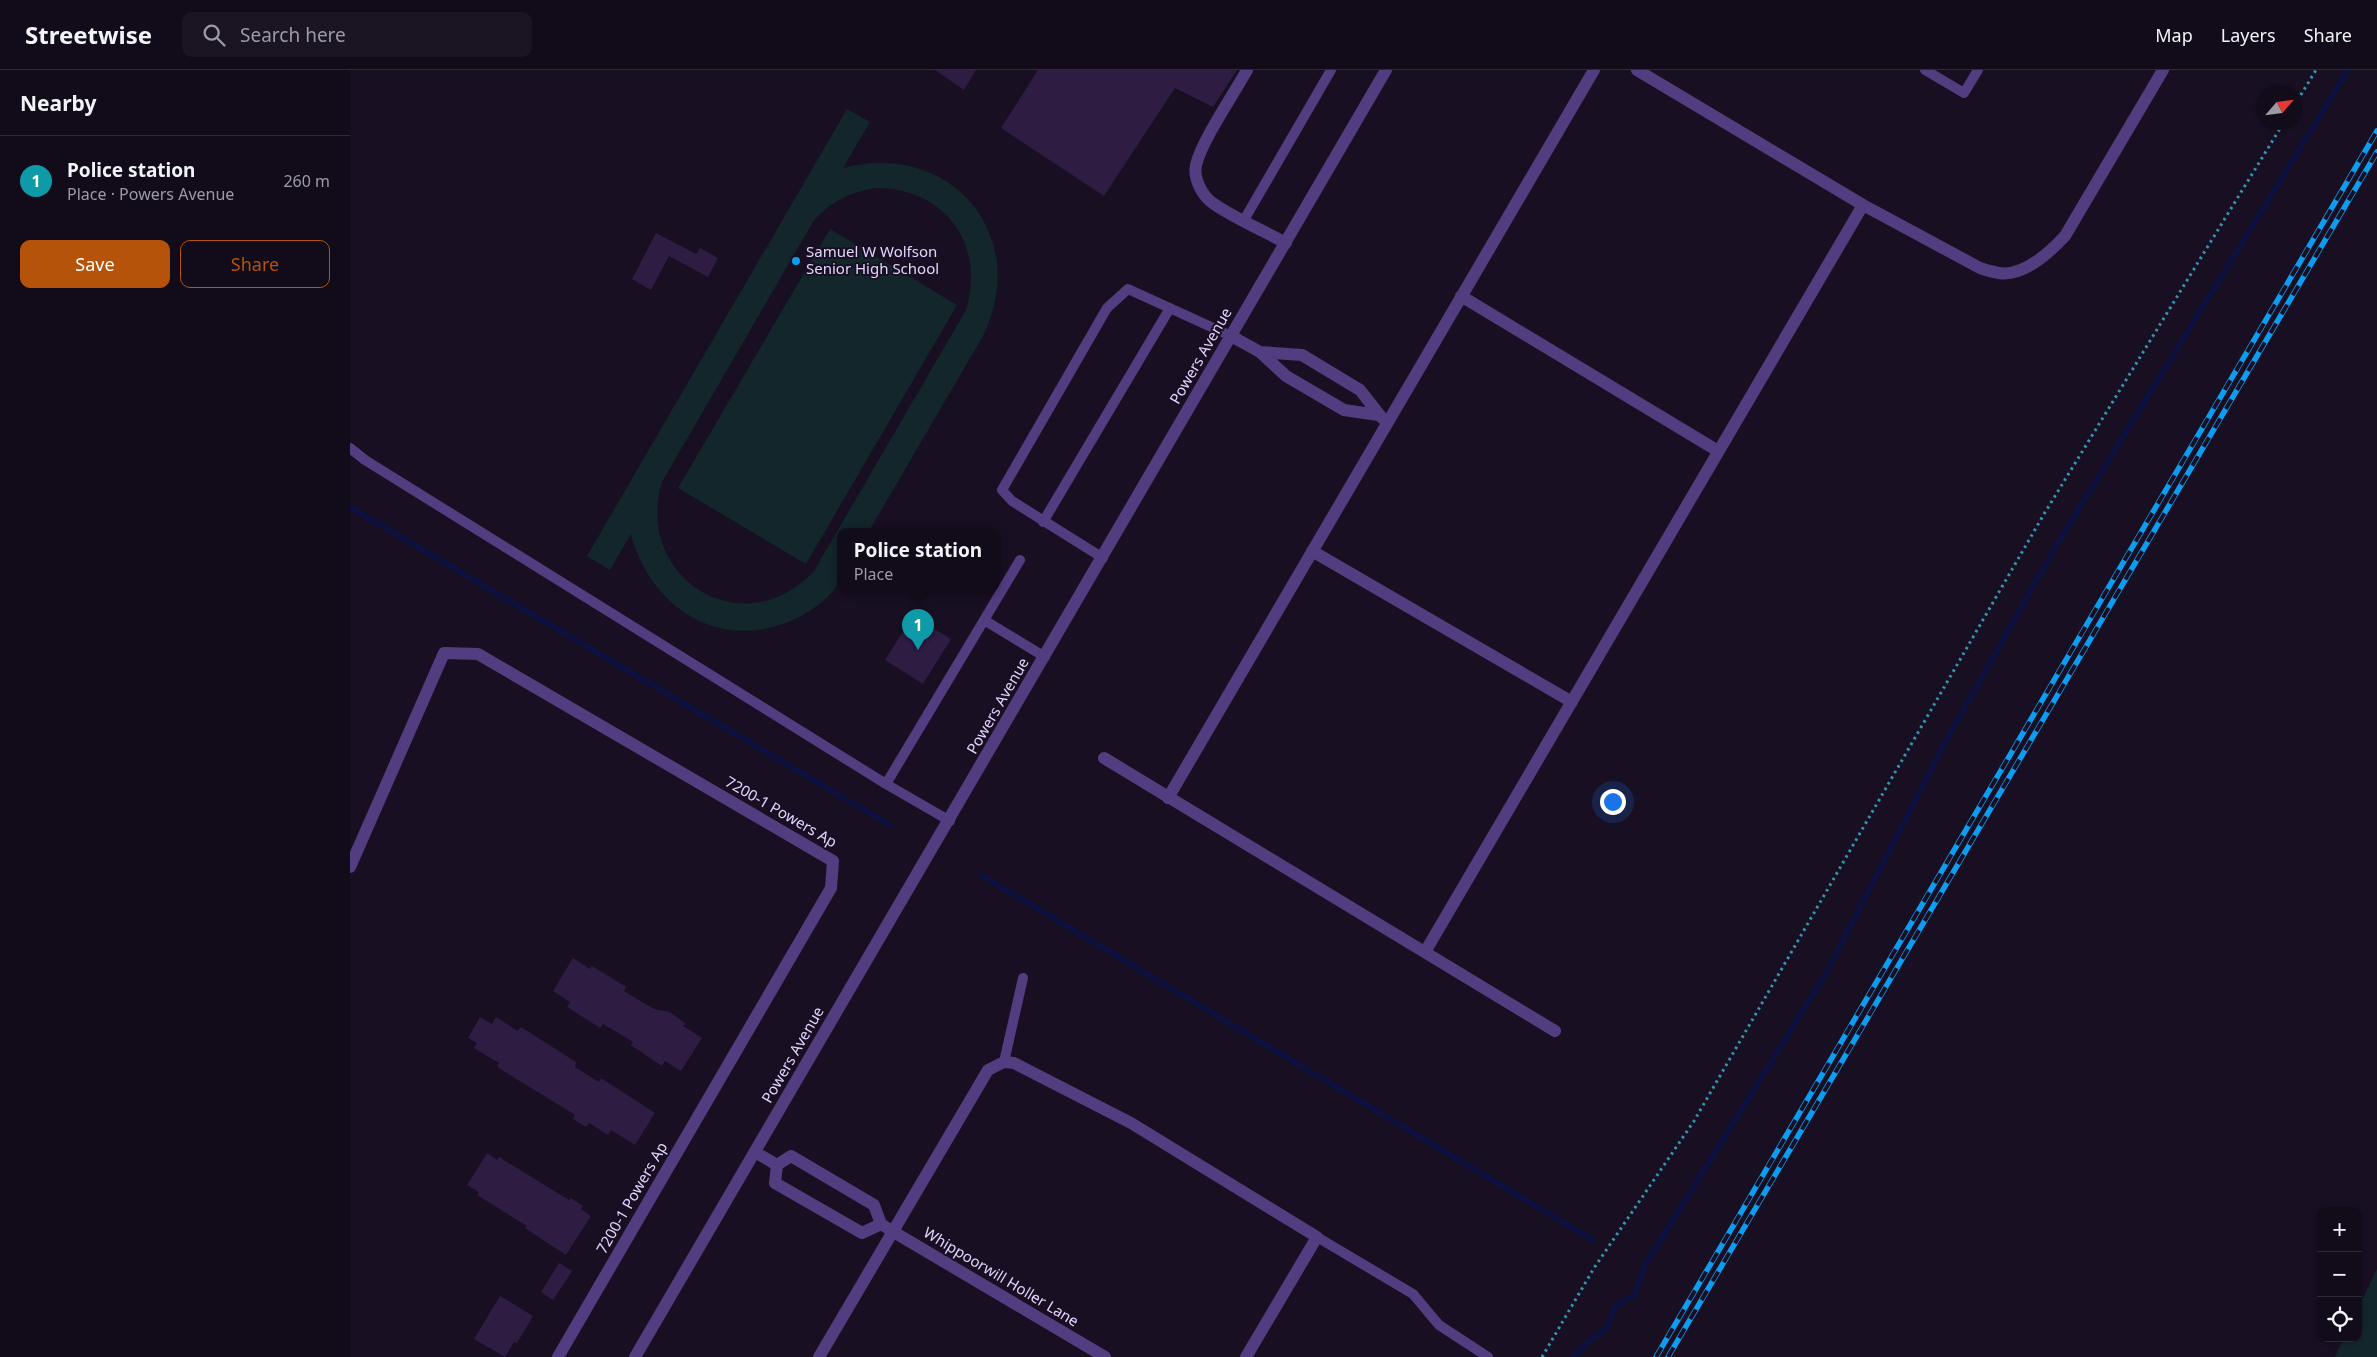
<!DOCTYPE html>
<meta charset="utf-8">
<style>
:root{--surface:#120b1a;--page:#1b1423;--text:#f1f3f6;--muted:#9c9ba2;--line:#312b39;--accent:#b45309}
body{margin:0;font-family:"Noto Sans",sans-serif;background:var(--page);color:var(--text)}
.controls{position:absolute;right:15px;bottom:15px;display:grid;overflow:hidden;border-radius:10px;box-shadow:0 1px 4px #0004}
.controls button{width:45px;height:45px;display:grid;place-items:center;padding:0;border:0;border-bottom:1px solid var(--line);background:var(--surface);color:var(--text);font:25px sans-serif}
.compass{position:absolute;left:1907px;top:15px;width:45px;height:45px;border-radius:50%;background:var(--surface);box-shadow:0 1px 4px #0004;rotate:62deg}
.you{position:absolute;left:1262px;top:731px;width:18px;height:18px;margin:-12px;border:4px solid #fff;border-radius:50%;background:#1a73e8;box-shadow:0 0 0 8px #1a73e833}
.badge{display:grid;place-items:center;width:32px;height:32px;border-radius:50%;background:var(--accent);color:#fff;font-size:16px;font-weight:700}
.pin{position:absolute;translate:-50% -41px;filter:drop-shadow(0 1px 2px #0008)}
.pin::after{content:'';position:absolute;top:26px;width:18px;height:15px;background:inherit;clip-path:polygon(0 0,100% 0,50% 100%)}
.popup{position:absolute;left:487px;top:458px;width:162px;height:65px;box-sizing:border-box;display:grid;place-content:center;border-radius:10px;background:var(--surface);filter:drop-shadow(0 1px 4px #0005);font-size:16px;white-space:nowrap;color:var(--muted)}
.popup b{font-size:19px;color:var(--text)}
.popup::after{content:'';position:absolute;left:50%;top:100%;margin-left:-10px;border:10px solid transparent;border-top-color:var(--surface)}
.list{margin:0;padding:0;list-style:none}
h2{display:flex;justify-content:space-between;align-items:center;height:65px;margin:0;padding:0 20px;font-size:21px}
h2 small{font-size:16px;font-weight:400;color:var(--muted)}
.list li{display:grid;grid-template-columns:32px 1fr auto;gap:15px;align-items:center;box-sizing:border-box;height:90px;padding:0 20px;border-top:1px solid var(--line)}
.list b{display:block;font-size:19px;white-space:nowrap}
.list p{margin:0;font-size:16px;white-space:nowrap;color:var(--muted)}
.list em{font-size:16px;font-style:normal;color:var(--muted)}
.actions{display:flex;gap:10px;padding:15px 20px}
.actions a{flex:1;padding:11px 0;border:1px solid var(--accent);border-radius:10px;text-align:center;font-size:18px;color:var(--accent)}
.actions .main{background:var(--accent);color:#fff}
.icon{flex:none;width:28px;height:28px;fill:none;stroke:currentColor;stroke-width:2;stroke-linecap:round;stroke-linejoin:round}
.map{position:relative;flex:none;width:2027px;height:1287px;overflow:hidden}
header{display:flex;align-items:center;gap:30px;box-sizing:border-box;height:70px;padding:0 25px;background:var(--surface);border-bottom:1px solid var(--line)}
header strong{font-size:24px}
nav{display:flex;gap:28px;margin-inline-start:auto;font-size:18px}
.search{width:350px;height:45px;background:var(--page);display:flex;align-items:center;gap:12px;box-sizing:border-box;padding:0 18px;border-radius:10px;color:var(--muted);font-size:19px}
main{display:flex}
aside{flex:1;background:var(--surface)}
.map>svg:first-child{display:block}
.green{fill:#13262c;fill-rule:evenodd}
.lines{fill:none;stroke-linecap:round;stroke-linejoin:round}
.stream{stroke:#0c113f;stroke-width:5.5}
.building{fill:#2e1c43}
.path{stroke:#3596af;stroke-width:3;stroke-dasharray:2.5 4;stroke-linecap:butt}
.service{stroke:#513d7f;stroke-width:10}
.minor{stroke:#513d7f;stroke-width:12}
.tertiary{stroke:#513d7f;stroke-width:12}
.rail-casing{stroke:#0c9df0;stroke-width:5.5}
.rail{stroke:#180f23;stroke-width:4;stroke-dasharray:11;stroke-linecap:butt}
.poi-dot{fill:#0c9df0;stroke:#180f23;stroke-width:2}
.labels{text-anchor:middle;stroke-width:4;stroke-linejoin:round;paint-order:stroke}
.poi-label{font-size:15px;fill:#e3d3fd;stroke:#180f23;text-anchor:start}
.street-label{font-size:15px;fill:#e3d3fd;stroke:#180f23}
</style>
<header>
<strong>Streetwise</strong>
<div class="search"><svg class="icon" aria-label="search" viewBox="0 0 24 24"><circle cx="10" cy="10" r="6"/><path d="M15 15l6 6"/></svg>Search here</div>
<nav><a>Map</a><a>Layers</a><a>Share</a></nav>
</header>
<main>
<aside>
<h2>Nearby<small></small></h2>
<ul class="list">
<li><span class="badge" style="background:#0f9aa8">1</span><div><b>Police station</b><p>Place · Powers Avenue</p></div><em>260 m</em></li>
</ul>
<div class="actions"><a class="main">Save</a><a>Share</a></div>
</aside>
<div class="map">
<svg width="2027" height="1287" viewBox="0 0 2027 1287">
<rect width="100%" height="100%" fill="#180f23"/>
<!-- green -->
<path class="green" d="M497 39 520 52 493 98C601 70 682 165 633 266L519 461H490C490 473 494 501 490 510 484 525 464 539 451 546 376 586 301 541 281 464L260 500 237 486ZM524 118C594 117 636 173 616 240L464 501C394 577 283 508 312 412L464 150C481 132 499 123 524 118Z
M480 159 607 235 456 494 328 418Z
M2027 1199V1287H1985L1994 1268H2008V1238Z"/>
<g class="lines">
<!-- stream -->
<path class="stream" d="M0 437 540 755
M631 805 1243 1170
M1223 1287 1232 1277 1256 1259 1266 1236 1284 1225 1295 1195 1475 905 1598 667 1706 476 1998 0"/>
</g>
<!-- building -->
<path class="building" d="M585 0H626L614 20Z
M688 0H887L863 37 825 18 754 126 651 58Z
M306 163 346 184 350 178 368 188 358 207 319 186 301 220 282 209Z
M563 546 601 569 573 614 535 590Z
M223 888 240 899 242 896 255 904 276 917 274 921 304 939 320 942 336 954 333 956 352 968 331 1001 315 991 312 996 281 975 283 972 253 954 250 958 217 937 220 932 203 921Z
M130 947 142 954 146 947 168 961 171 957 226 992 225 997 249 1012 251 1008 305 1043 285 1075 261 1060 258 1065 239 1053 236 1057 223 1049 225 1045 147 997 149 993 124 978 127 973 118 968Z
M137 1083 147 1090 149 1087 219 1130 221 1128 233 1136 231 1139 241 1146 216 1185 175 1158 177 1156 127 1125 129 1122 117 1115Z
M209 1193 222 1201 203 1230 191 1222Z
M150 1226 183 1246 167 1273 164 1272 155 1287 124 1269Z"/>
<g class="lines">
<!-- path -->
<path class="path" d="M1944 36 1966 0
M1192 1287 1244 1198 1344 1051 1694 444 1934 52"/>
<!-- service -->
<path class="service" d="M1575 0 1614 23 1628 0
M894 150 981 0
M0 378 15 390 536 714 600 751
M693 452 820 238
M753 488 662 431 652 420 757 238 778 219 881 266
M634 550 695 587
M536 714 670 490
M654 992 673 908
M967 1167 1063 1224 1089 1255 1138 1287"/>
<!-- minor -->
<path class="minor" d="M897 0C884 24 852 70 846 95 843 109 853 127 864 134 886 149 912 160 936 173
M1287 0 1513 135 1630 198C1636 200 1642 202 1649 203 1673 207 1700 182 1715 166L1813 0
M1111 226 1368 381
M881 266 910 282 936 306 994 340 1028 345
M910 282 952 285 1010 320 1032 348
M962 481 1222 632
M754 688 1205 961
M818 728 1244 0
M0 797 94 583 128 584 483 791 481 818 208 1287
M1075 882 1513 135
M405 1082 427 1095
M427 1095 441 1086 524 1135 531 1154 542 1161 755 1287
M427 1095 425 1113 512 1163 531 1154
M469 1287 638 1000 654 992 664 993 781 1053 967 1167 896 1287"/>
<!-- tertiary -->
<path class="tertiary" d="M285 1287 1036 0"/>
<!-- rail casing -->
<g class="rail-casing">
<path id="rail" d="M1306 1287 2027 61
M1318 1287 2027 82"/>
</g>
<!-- rail -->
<use href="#rail" class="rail"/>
</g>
<!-- markers -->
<circle class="poi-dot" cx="446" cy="191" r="5"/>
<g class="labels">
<!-- poi labels -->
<g class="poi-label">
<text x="456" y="187">Samuel W Wolfson<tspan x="456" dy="17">Senior High School</tspan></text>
</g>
<!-- street labels -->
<g class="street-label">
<text transform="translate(851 286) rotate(-60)" y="5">Powers Avenue</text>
<text transform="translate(648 636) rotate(-60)" y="5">Powers Avenue</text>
<text transform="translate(431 742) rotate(30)" y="5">7200-1 Powers Ap</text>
<text transform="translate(443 985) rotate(-60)" y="5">Powers Avenue</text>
<text transform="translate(282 1128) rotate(-60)" y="5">7200-1 Powers Ap</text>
<text transform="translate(651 1207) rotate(31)" y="5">Whippoorwill Holler Lane</text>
</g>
</g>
</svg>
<div class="controls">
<button>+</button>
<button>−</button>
<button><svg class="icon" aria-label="locate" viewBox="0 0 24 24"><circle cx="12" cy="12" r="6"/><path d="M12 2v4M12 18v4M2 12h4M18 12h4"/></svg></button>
</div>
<svg class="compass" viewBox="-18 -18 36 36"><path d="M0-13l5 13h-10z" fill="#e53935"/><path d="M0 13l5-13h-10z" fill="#9c9ba2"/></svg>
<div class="you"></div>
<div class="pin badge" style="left:568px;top:580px;background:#0f9aa8">1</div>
<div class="popup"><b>Police station</b>Place</div>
</div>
</main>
